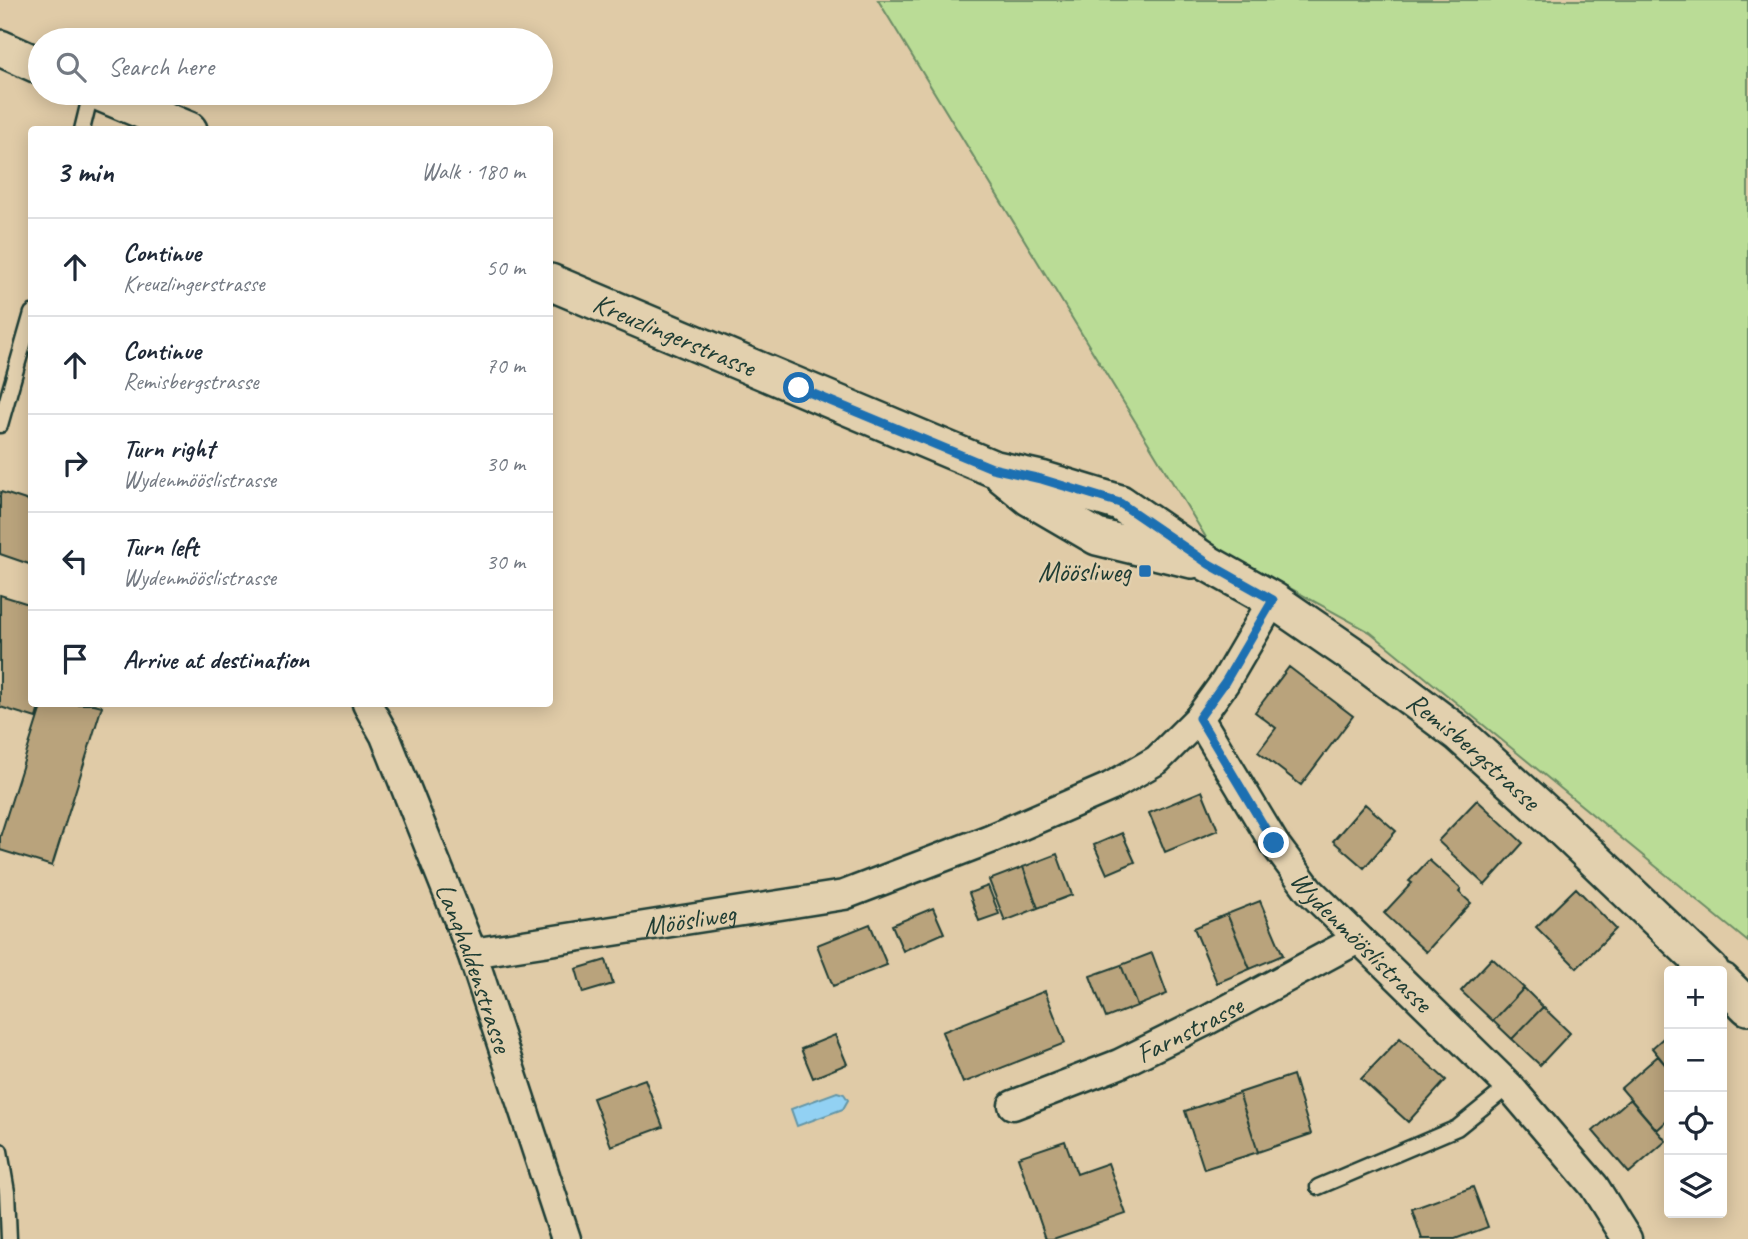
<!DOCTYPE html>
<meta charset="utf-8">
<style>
:root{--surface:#fff;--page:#f6f6f7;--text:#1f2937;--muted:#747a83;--line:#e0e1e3}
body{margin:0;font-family:Caveat,sans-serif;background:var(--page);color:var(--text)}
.controls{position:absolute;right:21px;bottom:21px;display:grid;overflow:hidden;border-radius:7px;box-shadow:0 4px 18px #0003}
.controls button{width:63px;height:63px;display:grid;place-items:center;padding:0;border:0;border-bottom:2px solid var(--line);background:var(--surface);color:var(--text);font:35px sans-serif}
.stop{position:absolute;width:21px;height:21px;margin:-16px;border:5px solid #1f6fb2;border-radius:50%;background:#fff}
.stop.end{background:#1f6fb2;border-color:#fff;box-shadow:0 2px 7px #0008}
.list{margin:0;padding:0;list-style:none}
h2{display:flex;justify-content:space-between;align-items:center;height:91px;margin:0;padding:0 28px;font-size:30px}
h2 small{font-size:23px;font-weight:400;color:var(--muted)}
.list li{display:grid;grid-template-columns:46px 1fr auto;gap:21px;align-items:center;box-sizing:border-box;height:98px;padding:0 28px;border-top:2px solid var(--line)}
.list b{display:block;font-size:26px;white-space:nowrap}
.list p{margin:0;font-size:23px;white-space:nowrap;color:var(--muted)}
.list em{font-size:23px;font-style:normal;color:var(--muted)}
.icon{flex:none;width:38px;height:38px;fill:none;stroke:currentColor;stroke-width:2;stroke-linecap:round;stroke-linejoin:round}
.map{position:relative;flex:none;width:1748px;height:1239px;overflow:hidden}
.search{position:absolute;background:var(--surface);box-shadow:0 4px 18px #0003;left:28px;top:28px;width:525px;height:77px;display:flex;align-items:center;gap:18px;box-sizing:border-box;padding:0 24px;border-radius:38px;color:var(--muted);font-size:26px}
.panel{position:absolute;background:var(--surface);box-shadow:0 4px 18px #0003;left:28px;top:126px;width:525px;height:581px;border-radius:7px}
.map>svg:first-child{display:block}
.green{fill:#badc96;stroke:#6c8c65;stroke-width:2}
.water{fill:#92d1f3;stroke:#6496a7;stroke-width:2}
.building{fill:#b9a37c;stroke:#1f3d34;stroke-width:2}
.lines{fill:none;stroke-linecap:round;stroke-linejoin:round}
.service-casing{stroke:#1f3d34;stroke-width:19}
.minor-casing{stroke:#1f3d34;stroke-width:33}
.tertiary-casing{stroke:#1f3d34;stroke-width:40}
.service{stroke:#e2d0ae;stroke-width:14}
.minor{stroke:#e2d0ae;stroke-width:28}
.tertiary{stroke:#e2d0ae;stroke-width:35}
.route{stroke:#1f6fb2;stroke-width:9}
.poi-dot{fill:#1f6fb2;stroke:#e2d0ae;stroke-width:2.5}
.labels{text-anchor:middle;stroke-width:5;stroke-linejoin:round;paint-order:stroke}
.street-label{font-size:28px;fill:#1f3d34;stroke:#e2d0ae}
.poi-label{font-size:28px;fill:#1f3d34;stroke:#e2d0ae;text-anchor:end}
</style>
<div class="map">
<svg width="1748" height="1239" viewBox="0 0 1748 1239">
<rect width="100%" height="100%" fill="#e0cba7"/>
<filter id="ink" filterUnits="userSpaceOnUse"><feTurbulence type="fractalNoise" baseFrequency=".0143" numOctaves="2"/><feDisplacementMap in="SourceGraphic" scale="14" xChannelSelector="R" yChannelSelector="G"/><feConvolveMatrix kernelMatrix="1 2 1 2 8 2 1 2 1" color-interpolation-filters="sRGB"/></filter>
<g filter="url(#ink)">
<!-- green -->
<path class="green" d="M878 0H1748V942L1370 632 1210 544Z"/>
<!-- water -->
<path class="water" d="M837 1092 844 1094 848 1100 843 1109 797 1126 791 1109Z"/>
<!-- building -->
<path class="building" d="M1 492 32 502V565L0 554V496Z
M0 595 32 605V704H40L36 718 0 707Z
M1289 667 1353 716 1301 785 1258 752 1276 728 1255 712Z
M42 704H94L102 706 52 866 0 850V837Z
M1202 791 1218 830 1165 852 1149 813Z
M1477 800 1523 843 1485 885 1438 841Z
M1365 804 1396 831 1364 868 1333 841Z
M1122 833 1135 862 1107 874 1094 845Z
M1057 854 1072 895 1038 908 1023 867Z
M1429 860 1461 889 1459 892 1471 903 1426 952 1384 913 1412 883 1409 881Z
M1023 867 1038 908 1005 921 989 880Z
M988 886 999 914 979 921 969 893Z
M1576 888 1616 929 1577 968 1536 927Z
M1260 901 1283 955 1250 969 1227 914Z
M933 908 944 933 903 951 892 925Z
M1227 914 1250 969 1217 983 1194 928Z
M870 924 887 965 833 986 817 945Z
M1152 953 1167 994 1137 1006 1121 965Z
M1492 958 1524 988 1493 1021 1461 991Z
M606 960 613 984 583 993 576 969Z
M1121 965 1137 1006 1106 1018 1090 976Z
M1524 988 1543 1007 1512 1039 1493 1021Z
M1045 991 1065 1043 963 1083 942 1032Z
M1543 1007 1570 1033 1540 1065 1512 1039Z
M1669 1033V1069L1652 1048Z
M835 1035 847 1064 813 1078 801 1049Z
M1400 1038 1446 1080 1408 1122 1361 1079Z
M1658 1056 1669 1069V1119L1657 1130 1621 1088Z
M1293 1075 1311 1134 1258 1152 1239 1093Z
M645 1079 663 1127 611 1146 593 1098Z
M1239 1093 1258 1152 1204 1169 1185 1111Z
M1630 1099 1666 1141 1629 1173 1593 1131Z
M1065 1141 1077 1174 1108 1163 1126 1214 1053 1239H1046L1018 1157Z
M1473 1187 1488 1227 1455 1239H1422L1412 1209Z"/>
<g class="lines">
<!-- service casing -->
<g class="service-casing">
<path id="service" d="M82 130 91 93
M0 425 32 313
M0 1151 7 1192 9 1239
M1318 1187 1457 1128 1509 1086"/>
</g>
<!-- minor casing -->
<g class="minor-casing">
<g id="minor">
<path id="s1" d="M367 704 385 736 472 953 566 1239"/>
<path id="s2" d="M1199 718 1274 843 1309 890 1509 1086 1594 1186 1627 1239"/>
<path id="s3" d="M472 953 844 895 990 839 1110 787 1157 760 1199 718 1225 682 1273 600"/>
<path id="s4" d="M1013 1105 1119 1064 1206 1021 1358 939"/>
</g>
</g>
<!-- tertiary casing -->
<g class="tertiary-casing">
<g id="tertiary">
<path d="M0 48 40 66"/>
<path d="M100 93 189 130"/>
<path id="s5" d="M550 282 992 468 1041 479 1120 503 1209 564 1273 600 1366 664 1459 734 1549 816 1711 971"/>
<path d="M1003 476 1030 498 1097 537 1192 560"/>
<path d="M1722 981 1748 1007"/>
</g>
</g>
<!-- service -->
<use href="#service" class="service"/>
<!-- minor -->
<use href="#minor" class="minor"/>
<!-- tertiary -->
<use href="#tertiary" class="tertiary"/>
</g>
</g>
<g class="lines" filter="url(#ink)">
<!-- route -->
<path class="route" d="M799 388 992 468 1041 479 1120 503 1209 564 1273 600 1225 682 1199 718 1274 843"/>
</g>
<!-- markers -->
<rect class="poi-dot" x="1138" y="564" width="14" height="14" rx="3.5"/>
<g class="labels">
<!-- street labels -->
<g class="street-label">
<text dy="10" stroke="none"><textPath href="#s5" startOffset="135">Kreuzlingerstrasse</textPath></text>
<text dy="10" stroke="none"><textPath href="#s5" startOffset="1045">Remisbergstrasse</textPath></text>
<text dy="10" stroke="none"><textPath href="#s3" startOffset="220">Möösliweg</textPath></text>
<text dy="10" stroke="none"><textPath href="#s2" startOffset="278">Wydenmööslistrasse</textPath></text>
<text dy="10" stroke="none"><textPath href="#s1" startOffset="285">Langhaldenstrasse</textPath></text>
<text dy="10" stroke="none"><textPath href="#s4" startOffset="192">Farnstrasse</textPath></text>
</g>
<!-- poi labels -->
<g class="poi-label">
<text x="1131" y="581">Möösliweg</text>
</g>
</g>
</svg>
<div class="controls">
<button>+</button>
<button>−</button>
<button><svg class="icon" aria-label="locate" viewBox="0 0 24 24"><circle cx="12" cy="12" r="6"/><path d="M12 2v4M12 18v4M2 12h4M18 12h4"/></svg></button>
<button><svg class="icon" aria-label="layers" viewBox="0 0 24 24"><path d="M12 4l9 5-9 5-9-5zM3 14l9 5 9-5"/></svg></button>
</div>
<div class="stop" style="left:799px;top:388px"></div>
<div class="stop end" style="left:1274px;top:843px"></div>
<div class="search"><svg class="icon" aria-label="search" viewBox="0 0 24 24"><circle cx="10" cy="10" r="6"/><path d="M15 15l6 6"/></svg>Search here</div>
<section class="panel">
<h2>3 min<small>Walk · 180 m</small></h2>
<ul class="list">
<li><svg class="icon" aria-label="ahead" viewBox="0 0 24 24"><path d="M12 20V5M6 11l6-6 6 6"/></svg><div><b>Continue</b><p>Kreuzlingerstrasse</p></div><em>50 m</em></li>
<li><svg class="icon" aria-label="ahead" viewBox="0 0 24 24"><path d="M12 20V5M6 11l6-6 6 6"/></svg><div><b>Continue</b><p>Remisbergstrasse</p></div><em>70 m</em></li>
<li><svg class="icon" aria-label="right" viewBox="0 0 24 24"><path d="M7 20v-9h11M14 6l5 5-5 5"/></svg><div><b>Turn right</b><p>Wydenmööslistrasse</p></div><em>30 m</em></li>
<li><svg class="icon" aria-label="left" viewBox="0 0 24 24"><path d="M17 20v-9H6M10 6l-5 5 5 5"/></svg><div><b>Turn left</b><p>Wydenmööslistrasse</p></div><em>30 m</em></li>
<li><svg class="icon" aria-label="arrive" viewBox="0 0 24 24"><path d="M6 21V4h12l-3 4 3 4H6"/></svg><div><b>Arrive at destination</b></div></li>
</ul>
</section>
</div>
